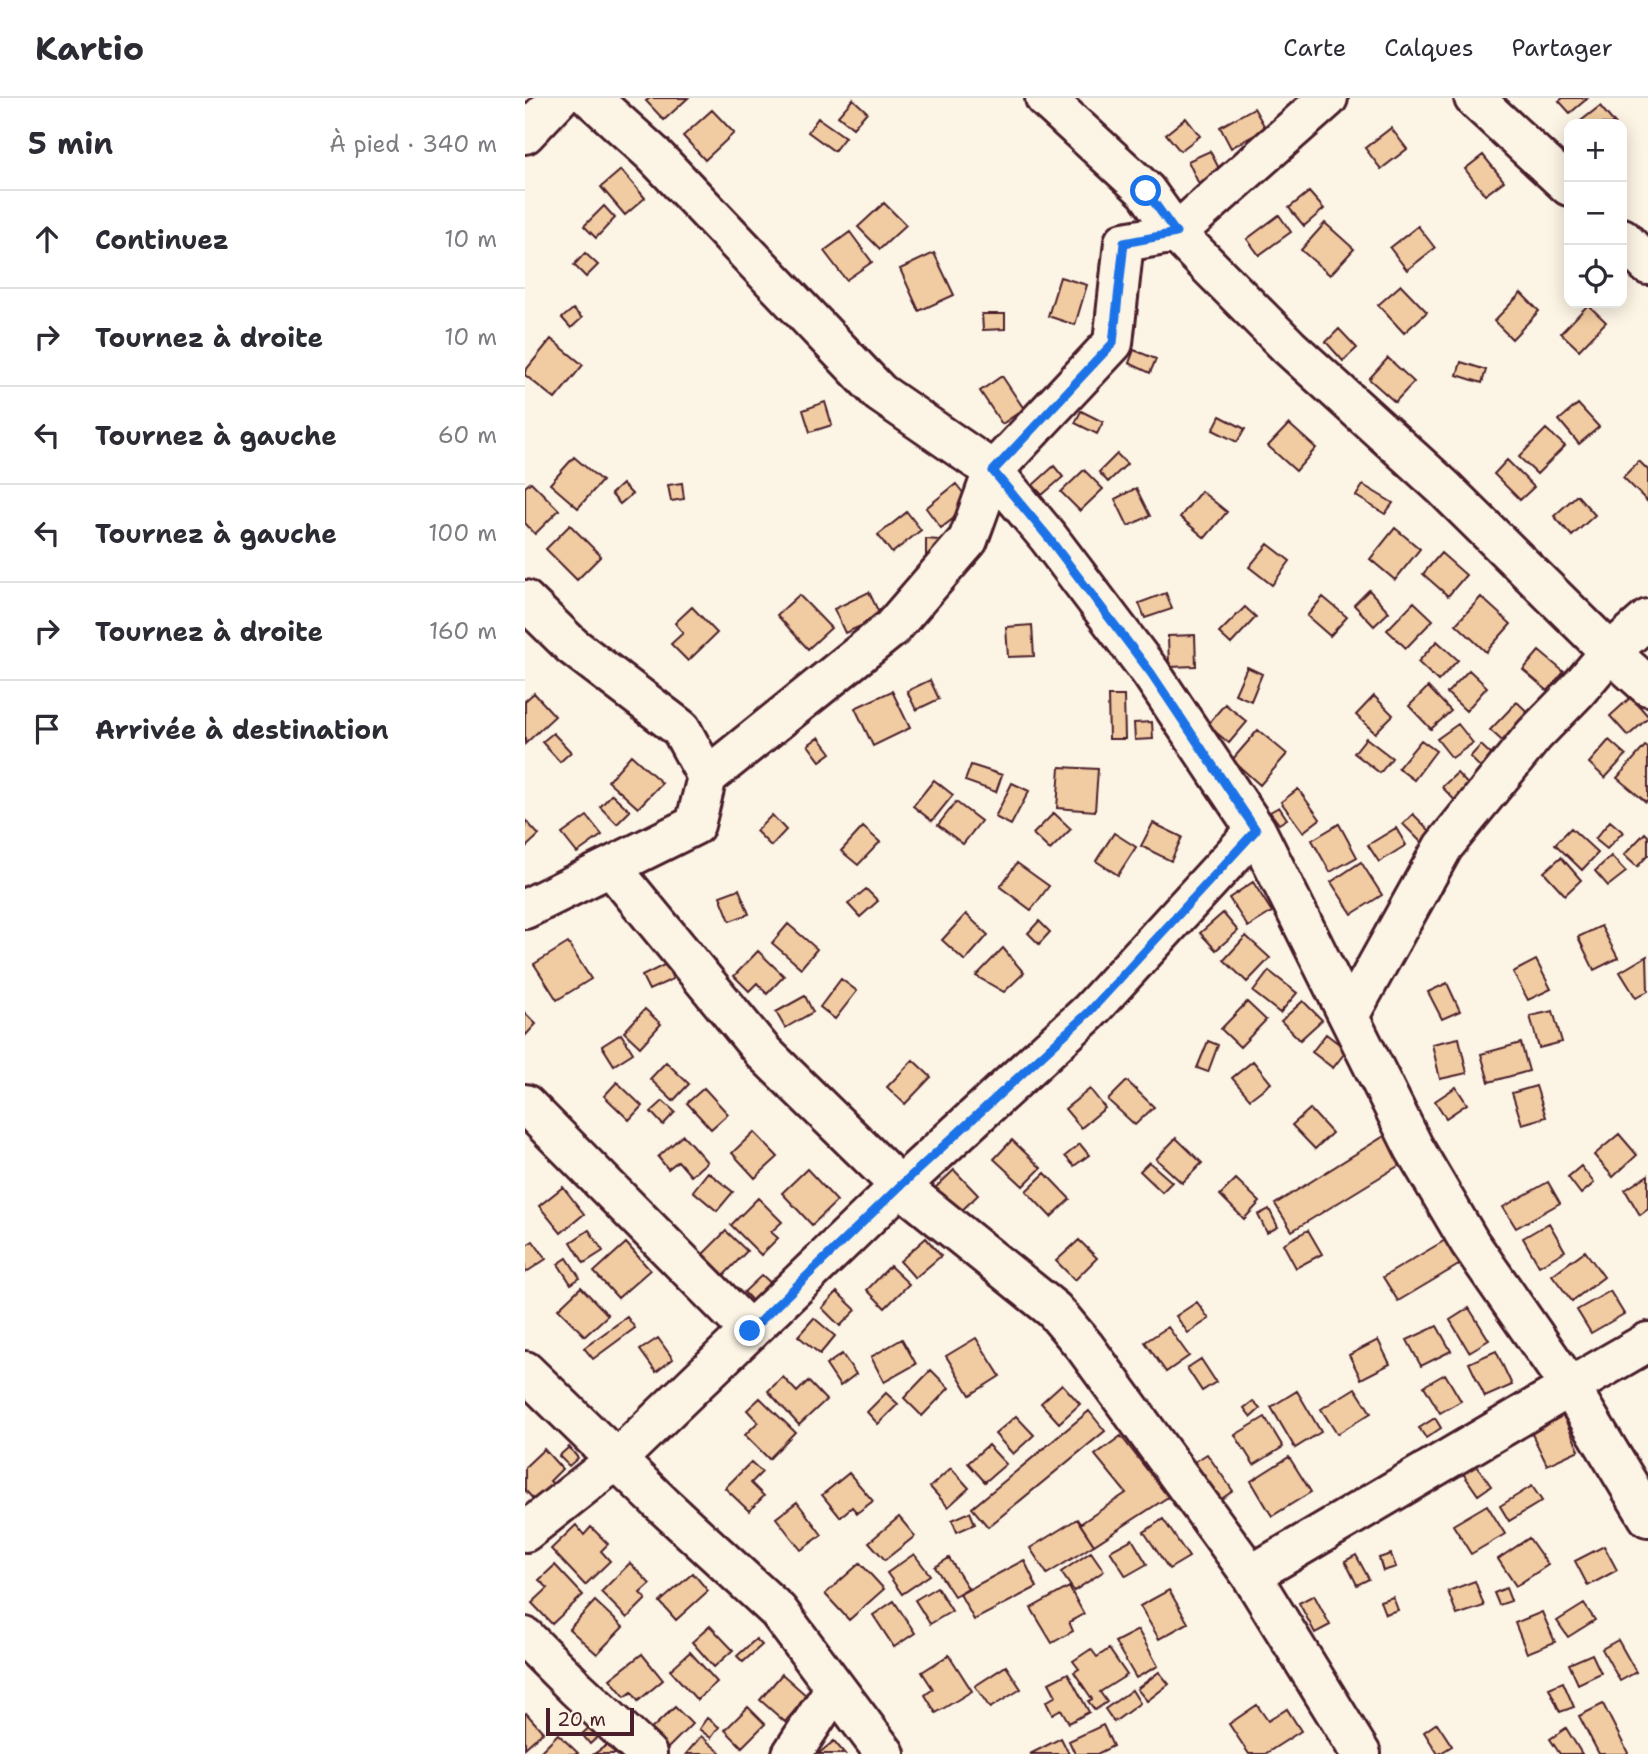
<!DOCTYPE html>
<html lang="fr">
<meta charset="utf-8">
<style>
:root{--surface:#fff;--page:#f2f2f3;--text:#2b2b33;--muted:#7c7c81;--line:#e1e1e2}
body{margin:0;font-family:"Shantell Sans",sans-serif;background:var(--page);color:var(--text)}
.controls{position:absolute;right:21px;top:21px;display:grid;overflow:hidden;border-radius:14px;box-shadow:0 4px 18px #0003}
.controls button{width:63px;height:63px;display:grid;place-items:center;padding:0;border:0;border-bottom:2px solid var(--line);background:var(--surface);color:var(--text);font:35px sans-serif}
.scale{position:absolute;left:21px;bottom:18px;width:88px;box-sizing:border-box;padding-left:7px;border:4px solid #4a1f2b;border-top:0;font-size:19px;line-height:24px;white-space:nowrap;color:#4a1f2b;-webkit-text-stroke:5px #fcf5e5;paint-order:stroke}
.stop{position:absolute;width:21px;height:21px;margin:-16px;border:5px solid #1a73e8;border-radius:50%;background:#fff}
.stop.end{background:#1a73e8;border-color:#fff;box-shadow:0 2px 7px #0008}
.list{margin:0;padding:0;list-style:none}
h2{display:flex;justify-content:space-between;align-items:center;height:91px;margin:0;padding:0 28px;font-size:30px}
h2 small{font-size:23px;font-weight:400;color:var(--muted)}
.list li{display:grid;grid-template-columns:46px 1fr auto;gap:21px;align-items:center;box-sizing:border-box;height:98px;padding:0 28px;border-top:2px solid var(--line)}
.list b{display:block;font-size:26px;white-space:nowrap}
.list em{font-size:23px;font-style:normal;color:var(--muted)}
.icon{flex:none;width:38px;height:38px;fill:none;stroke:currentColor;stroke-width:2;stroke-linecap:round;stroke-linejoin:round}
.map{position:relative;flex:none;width:1123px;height:1656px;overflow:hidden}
header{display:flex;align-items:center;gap:42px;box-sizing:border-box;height:98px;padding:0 35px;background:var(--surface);border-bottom:2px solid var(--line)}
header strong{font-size:33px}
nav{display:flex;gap:38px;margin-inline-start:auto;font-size:24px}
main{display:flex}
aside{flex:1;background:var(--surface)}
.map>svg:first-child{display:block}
.building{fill:#f1cba1;stroke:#4a1f2b;stroke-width:2}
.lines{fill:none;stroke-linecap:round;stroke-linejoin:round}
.minor-casing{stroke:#4a1f2b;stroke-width:44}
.minor{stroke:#fcf5e5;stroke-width:38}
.route{stroke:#1a73e8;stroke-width:9}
</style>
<header>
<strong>Kartio</strong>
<nav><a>Carte</a><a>Calques</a><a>Partager</a></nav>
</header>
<main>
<aside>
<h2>5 min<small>À pied · 340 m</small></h2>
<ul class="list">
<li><svg class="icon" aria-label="ahead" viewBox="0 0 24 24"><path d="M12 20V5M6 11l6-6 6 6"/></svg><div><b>Continuez</b></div><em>10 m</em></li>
<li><svg class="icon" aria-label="right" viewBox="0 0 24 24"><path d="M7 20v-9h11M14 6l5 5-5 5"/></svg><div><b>Tournez à droite</b></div><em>10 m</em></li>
<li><svg class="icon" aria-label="left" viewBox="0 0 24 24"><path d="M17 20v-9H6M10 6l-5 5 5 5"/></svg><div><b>Tournez à gauche</b></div><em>60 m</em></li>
<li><svg class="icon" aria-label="left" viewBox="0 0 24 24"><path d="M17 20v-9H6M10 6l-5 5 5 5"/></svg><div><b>Tournez à gauche</b></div><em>100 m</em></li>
<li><svg class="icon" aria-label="right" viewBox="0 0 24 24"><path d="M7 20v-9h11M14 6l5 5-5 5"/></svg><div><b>Tournez à droite</b></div><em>160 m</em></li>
<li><svg class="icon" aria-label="arrive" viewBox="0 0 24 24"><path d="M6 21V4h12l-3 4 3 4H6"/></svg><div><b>Arrivée à destination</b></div></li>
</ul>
</aside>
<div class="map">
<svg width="1123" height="1656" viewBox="0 0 1123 1656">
<rect width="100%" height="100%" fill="#fcf5e5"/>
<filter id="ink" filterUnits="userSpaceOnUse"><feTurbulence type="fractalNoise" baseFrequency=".0143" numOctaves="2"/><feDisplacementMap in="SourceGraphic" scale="14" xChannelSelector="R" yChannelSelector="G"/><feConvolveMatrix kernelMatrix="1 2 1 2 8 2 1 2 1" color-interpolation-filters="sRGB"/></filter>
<g filter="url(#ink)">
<!-- building -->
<path class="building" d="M125 0H163L139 22 121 3Z
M1038 0H1063L1045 15 1034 3Z
M328 1 342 14 328 30 313 18Z
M1075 8 1090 26H1052Z
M729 10 741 31 706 50 695 29Z
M187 12 209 35 180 62 158 38Z
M293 20 320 39 309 53 283 34Z
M661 20 675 38 655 53 641 36Z
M866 30 882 51 856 71 840 50Z
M685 53 701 84 678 95 663 63Z
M958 57 979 83 960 97 940 71Z
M96 72 120 100 100 117 76 89Z
M784 94 799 111 779 128 764 110Z
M359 105 381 127 355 151 333 129Z
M79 108 90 120 71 140 59 128Z
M754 117 766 134 734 157 722 141Z
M800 125 829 151 805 177 776 152Z
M893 128 910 150 882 172 865 150Z
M325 134 347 164 321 182 299 153Z
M60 155 73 167 61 179 49 167Z
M409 155 429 197 394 213 375 171Z
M535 179 562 187 550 227 523 218Z
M876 187 902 214 879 235 853 207Z
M996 195 1014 213 987 241 969 223Z
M1063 207 1081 224 1054 252 1036 235Z
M48 211 57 220 46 230 37 220Z
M457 216H480V231L458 232Z
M814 231 832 250 818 263 801 244Z
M26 241 58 267 30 301 0 277V273Z
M609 252 631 261 625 275 604 265Z
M863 260 889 284 870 304 844 281Z
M936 264 961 272 957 285 932 277Z
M477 278 499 311 477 326 455 293Z
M300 304 307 327 285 334 278 312Z
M1053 306 1074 329 1054 346 1034 322Z
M556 313 578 324 572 336 550 325Z
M695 318 720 331 712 344 688 332Z
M764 326 791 350 771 373 743 348Z
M1021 331 1040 348 1012 376 994 359Z
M592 356 602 366 583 384 574 374Z
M49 359 77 383 53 410 25 386Z
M982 362 1009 389 995 402 969 376Z
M1114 363 1123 372V404L1098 379Z
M529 368 538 379 517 397 508 387Z
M559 372 578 391 555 413 536 394Z
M6 384 34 412 10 436 0 425V389Z
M157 385 159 401 146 403 143 387Z
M97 386 107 396 95 406 86 396Z
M431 386 447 406 416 430 401 410Z
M838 387 868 405 860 416 831 398Z
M611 390 625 418 603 428 590 401Z
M676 393 702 414 680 440 655 419Z
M1052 397 1070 417 1047 438 1029 418Z
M382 414 396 432 367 455 353 437Z
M45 427 76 458 52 482 21 451Z
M870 430 895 451 870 482 845 461Z
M401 441 426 443 425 460 401 458Z
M743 446 765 463 747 487 724 469Z
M916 455 941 477 923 498 898 476Z
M844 492 864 514 849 528 829 507Z
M344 494 356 519 320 535 309 511Z
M641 495 647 511 620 520 614 505Z
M274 497 306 530 283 551 252 517Z
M798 499 822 519 805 538 782 518Z
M956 499 986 526 961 554 931 526Z
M889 504 908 522 881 550 862 532Z
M167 509 192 535 163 563 146 546 158 535 150 525Z
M720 509 731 519 706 546 694 535Z
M507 527 509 558 483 559 481 529Z
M670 537 671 568 644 569 643 538Z
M912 543 933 562 913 583 893 564Z
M1014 553 1039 574 1023 593 998 572Z
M722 569 737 576 726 603 710 596Z
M944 572 962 589 941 613 922 595Z
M405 582 414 601 391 612 382 593Z
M903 589 926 613 906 631 884 608Z
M367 593 385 630 348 648 330 610Z
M9 595 30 618 0 646V603Z
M583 598H599L600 641H584Z
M849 598 868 617 850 635 831 617Z
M1106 599 1123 618V620L1103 638 1085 618Z
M992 604 1010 621 984 649 965 632Z
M700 606 722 624 704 645 682 627Z
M627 624 628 641 610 642 609 625Z
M933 626 948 645 927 660 912 641Z
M733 632 762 656 735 687 707 662Z
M28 635 46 654 35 664 17 644Z
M294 639 306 655 295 663 283 647Z
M841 640 867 660 855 675 829 655Z
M896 642 911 653 889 682 873 670Z
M1084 642 1101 657 1080 680 1064 665Z
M956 647 973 663 961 675 945 659Z
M1120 648 1123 650V701L1121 704 1092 680Z
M106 657 137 685 113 710 83 683Z
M446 667 477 677 471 694 440 683Z
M535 669 573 671 570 713 532 710Z
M932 675 953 697 939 712 917 689Z
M409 682 428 697 407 723 388 708Z
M487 685 504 693 486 727 470 719Z
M773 691 795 721 778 734 756 704Z
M87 696 105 713 92 726 75 709Z
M431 704 456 723 438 746 413 727Z
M754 709 762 721 754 726 745 714Z
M529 715 546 731 525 752 508 736Z
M888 716 910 738 900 748 878 726Z
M247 717 261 732 246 748 231 733Z
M62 718 77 737 52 755 37 736Z
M0 722 14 737 0 750Z
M1085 723 1098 734 1082 751 1070 741Z
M628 725 657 739 646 763 616 748Z
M814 726 832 759 805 774 787 742Z
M338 729 355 744 333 767 316 753Z
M871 730 881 747 854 764 843 747Z
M1046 730 1073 755 1057 772 1030 746Z
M589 735 611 749 593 777 571 763Z
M1120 735 1123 738V757L1112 769 1099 757Z
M1086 758 1101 774 1083 788 1070 773Z
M1036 759 1056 782 1040 797 1019 774Z
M836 764 857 797 827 816 806 784Z
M492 765 524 788 506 812 475 789Z
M728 784 747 814 723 829 704 800Z
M214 791 224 816 205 823 195 798Z
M341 791 353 803 335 819 323 806Z
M698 815 713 833 691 852 675 835Z
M441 816 463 837 440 863 417 842Z
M514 823 525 834 514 846 503 835Z
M263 826 292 851 276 870 247 845Z
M1076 828 1093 860 1069 872 1053 839Z
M721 838 745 860 722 884 699 862Z
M43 845 66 881 32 902 9 866Z
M478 850 499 875 479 894 451 878Z
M233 853 259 878 242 896 232 885 224 893 209 878Z
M1122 858 1123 893 1111 900 1095 874Z
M1011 862 1026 891 1003 902 988 874Z
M141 866 148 881 124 892 117 878Z
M744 873 772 895 755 915 728 894Z
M316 881 332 893 310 921 295 909Z
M922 885 935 913 917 921 903 894Z
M280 898 288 914 260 930 251 914Z
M778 903 797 922 775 942 756 923Z
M722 904 741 922 715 949 696 931Z
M120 911 136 926 115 949 99 934Z
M1028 913 1037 944 1014 950 1005 918Z
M0 915 11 926 0 938Z
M96 936 108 955 89 967 77 948Z
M801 936 822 952 808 970 787 954Z
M934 940 942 975 915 981 907 946Z
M683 943 693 947 683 974 672 970Z
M996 945 1004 973 964 984 956 956Z
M388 962 406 979 380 1006 362 989Z
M728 963 746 985 725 1001 707 980Z
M141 964 164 986 148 1003 125 981Z
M602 983 629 1009 610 1027 583 1002Z
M92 984 117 1008 104 1022 79 998Z
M1011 988 1021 1019 997 1026 987 995Z
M931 989 942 1006 921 1020 910 1003Z
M179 990 203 1016 186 1031 162 1005Z
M565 991 580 1010 556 1030 540 1011Z
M138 1003 150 1014 138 1027 126 1014Z
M785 1011 807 1035 790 1051 767 1027Z
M229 1034 253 1059 230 1080 207 1055Z
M1094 1036 1112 1057 1088 1079 1069 1057Z
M158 1037 182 1064 166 1078 153 1063 143 1071 133 1059Z
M861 1037 878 1065 767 1133 750 1106Z
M651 1040 677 1065 657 1085 631 1061Z
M487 1042 516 1070 498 1088 469 1061Z
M555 1046 564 1057 549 1068 540 1058Z
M624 1064 647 1084 637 1094 615 1073Z
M1056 1068 1069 1085 1056 1096 1043 1079Z
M282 1071 312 1103 287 1127 257 1095Z
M429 1072 453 1097 433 1116 408 1092Z
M183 1074 208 1094 192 1113 168 1093Z
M520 1075 545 1101 526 1119 501 1093Z
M1123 1077V1111L1115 1117 1100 1092Z
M711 1081 735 1104 719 1121 695 1097Z
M1023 1084 1035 1105 991 1130 978 1109Z
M38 1089 59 1116 36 1135 14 1108Z
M233 1100 257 1124 246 1134 253 1140 236 1157 206 1127Z
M744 1111 753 1129 742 1135 733 1117Z
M1024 1125 1040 1153 1014 1168 998 1140Z
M64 1132 78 1153 59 1165 46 1144Z
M783 1132 797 1156 771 1170 758 1146Z
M201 1133 222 1153 199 1177 178 1156Z
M401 1140 416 1158 390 1180 375 1163Z
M922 1141 937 1165 873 1203 858 1179Z
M554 1142 572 1160 550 1182 531 1163Z
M8 1143 21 1161 0 1175V1148Z
M101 1145 125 1172 93 1200 69 1174Z
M1060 1153 1079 1179 1047 1203 1027 1177Z
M42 1160 55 1180 46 1186 33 1166Z
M365 1168 384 1186 360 1210 342 1192Z
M237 1177 250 1189 231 1207 219 1194Z
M56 1189 83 1217 60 1238 33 1211Z
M1085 1193 1099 1216 1066 1235 1052 1212Z
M312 1194 331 1212 315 1228 297 1210Z
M672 1204 684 1221 663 1235 651 1218Z
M944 1210 964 1242 944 1254 925 1222Z
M102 1219 110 1230 68 1261 59 1250Z
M289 1220 310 1238 295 1256 273 1238Z
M912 1228 926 1253 896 1268 882 1242Z
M643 1229 664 1258 641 1274 620 1244Z
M133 1240 148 1261 131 1274 115 1252Z
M451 1240 475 1278 445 1297 421 1258Z
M377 1241 391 1266 359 1284 346 1259Z
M853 1242 865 1266 836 1281 824 1257Z
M971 1253 987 1287 960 1299 944 1265Z
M317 1256 331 1276 315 1288 301 1267Z
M676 1261 691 1284 677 1293 662 1270Z
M406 1272 424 1290 397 1318 379 1300Z
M920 1276 936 1303 915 1315 899 1288Z
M258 1279 272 1294 283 1283 301 1302 274 1327 243 1293Z
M537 1286 555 1306 534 1325 516 1305Z
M830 1290 846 1315 812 1336 796 1311Z
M772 1293 796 1334 770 1350 746 1309Z
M361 1295 373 1306 353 1326 342 1314Z
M235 1300 270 1334 244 1361 220 1337 233 1324 222 1312Z
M728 1303 735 1311 726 1319 719 1310Z
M564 1313 580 1333 463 1429 447 1410Z
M1038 1317 1054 1352 1022 1367 1005 1332Z
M491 1318 509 1337 488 1356 470 1336Z
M740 1319 758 1349 729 1367 710 1337Z
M910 1320 916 1330 901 1340 894 1330Z
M596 1338 643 1399 569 1447 555 1426 601 1395 570 1357Z
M463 1347 481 1366 460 1384 443 1365Z
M44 1349 53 1360 44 1368 34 1358Z
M19 1351 37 1371 25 1383 29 1387 11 1404 0 1392V1369Z
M682 1356 708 1393 689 1406 663 1368Z
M764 1359 786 1394 747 1418 726 1383Z
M226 1364 237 1374 226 1385 239 1398 224 1413 200 1390Z
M950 1365 966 1388 953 1397 937 1374Z
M426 1370 444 1390 423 1409 405 1389Z
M324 1375 348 1403 332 1415 327 1409 315 1419 297 1397Z
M1007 1388 1017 1403 984 1423 975 1408Z
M272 1404 297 1437 276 1452 251 1420Z
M962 1407 980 1436 946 1456 928 1427Z
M445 1414 450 1426 432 1434 427 1422Z
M374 1419 390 1438 360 1462 344 1444Z
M552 1421 569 1447 522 1476 505 1450Z
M638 1421 664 1459 644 1471 619 1434Z
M51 1427 59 1437 66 1429 83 1446 76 1453 85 1463 60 1487 26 1451Z
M1004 1440 1023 1467 991 1488 973 1461Z
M607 1441 622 1466 601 1478 585 1453Z
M1079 1448 1092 1472 1063 1488 1050 1463Z
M566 1454 579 1473 549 1493 536 1474Z
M389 1456 405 1477 377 1496 362 1475Z
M866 1456 871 1469 858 1473 854 1460Z
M831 1457 844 1481 832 1487 820 1463Z
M424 1460 443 1490 429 1498 410 1469Z
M499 1462 512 1489 449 1522 435 1496Z
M105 1465 125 1486 115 1495 121 1501 102 1520 76 1494Z
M335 1465 359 1491 324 1522 300 1496Z
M30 1467 58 1497 27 1526 7 1505 23 1490 14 1482Z
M168 1475 183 1493 151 1522 135 1504Z
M950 1483 959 1508 932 1517 923 1493Z
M412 1489 427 1513 405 1526 390 1502Z
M544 1489 559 1516 544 1524 548 1533 527 1545 506 1510Z
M981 1490 986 1503 974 1507 969 1495Z
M644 1492 663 1525 634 1541 615 1508Z
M789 1497 805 1527 790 1535 774 1505Z
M868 1499 873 1512 860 1516 855 1503Z
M70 1503 98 1529 72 1556 44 1531Z
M369 1503 390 1535 369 1549 348 1517Z
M1059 1506 1070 1522 1043 1539 1032 1523Z
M1017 1514 1030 1544 1002 1555 990 1525Z
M185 1528 208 1552 189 1569 167 1544Z
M613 1532 633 1568 611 1580 590 1544Z
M231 1541 237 1547 218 1564 212 1558Z
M1093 1542 1111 1574 1095 1583 1077 1551Z
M566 1551 572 1559 584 1551 602 1577 575 1594 582 1604 570 1612 563 1603 567 1601 549 1574 554 1571 548 1563Z
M165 1554 192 1584 172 1602 145 1572Z
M117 1556 138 1582 113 1603 107 1594 100 1599 85 1581Z
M1067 1556 1076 1575 1053 1586 1044 1566Z
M424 1557 447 1593 411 1615 400 1597 408 1591 397 1574Z
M481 1568 496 1591 465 1610 450 1588Z
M634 1574 644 1586 622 1603 612 1591Z
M543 1575 564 1614 544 1625 536 1611 527 1616 521 1604 531 1598 524 1585Z
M257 1576 282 1598 260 1624 235 1602Z
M1038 1584 1049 1609 1035 1614 1024 1590Z
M607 1592 615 1605 589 1624 580 1611Z
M1078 1606 1103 1655 1102 1656H1074L1054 1618Z
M732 1607 743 1623 762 1611 776 1633 740 1656H724L704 1626Z
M150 1609 167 1626 142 1651 124 1633Z
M223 1609 240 1626 217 1649 200 1632Z
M1 1615 18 1634 0 1650V1616Z
M182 1620 194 1629 186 1640 174 1631Z
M912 1625 927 1648 914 1656H913L899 1634Z
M67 1627 76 1636 65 1646 57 1636Z
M578 1627 588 1648 572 1656H550L544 1643Z
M1041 1630 1057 1656H1035L1025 1641Z
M33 1636 53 1655 51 1656H13Z
M176 1638 197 1656H161Z
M536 1640 544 1656H505Z
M309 1643 320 1656H293Z
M85 1645 93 1656H69Z"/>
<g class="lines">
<!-- minor casing -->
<g class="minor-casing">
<path id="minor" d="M66 0 128 56 355 295 468 373 523 439 626 575 731 732 889 1050 945 1145 1045 1289 1123 1244
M520 0 621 93 651 135 764 249 919 390 1085 554 1123 521
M949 0 1044 88
M0 36 34 0
M1097 140 1123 167
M0 502 47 548 156 631 182 679 170 727 0 811
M182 679 367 530 443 442 468 373 588 245 599 144 651 135 803 0
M86 769 238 954 375 1088 529 1212 560 1249 726 1477 836 1656
M824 918 918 749 1009 637 1051 594 1085 554 1123 588
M0 1006 225 1233
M0 1273 139 1408 253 1513 360 1656
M0 1434 91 1362 375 1088 564 914 731 732
M726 1477 1045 1289 1123 1419
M0 1539 52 1591 122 1656
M267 1656 310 1590"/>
</g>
<!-- minor -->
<use href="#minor" class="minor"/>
</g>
</g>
<g class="lines" filter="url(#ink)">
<!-- route -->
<path class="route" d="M225 1233 375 1088 564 914 731 732 626 575 523 439 468 373 588 245 599 145 651 135 621 93"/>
</g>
</svg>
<div class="controls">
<button>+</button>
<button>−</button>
<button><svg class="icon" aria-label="locate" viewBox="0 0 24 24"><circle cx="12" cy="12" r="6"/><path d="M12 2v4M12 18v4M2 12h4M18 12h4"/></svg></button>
</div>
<div class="scale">20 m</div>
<div class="stop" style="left:621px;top:93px"></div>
<div class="stop end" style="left:225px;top:1233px"></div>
</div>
</main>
